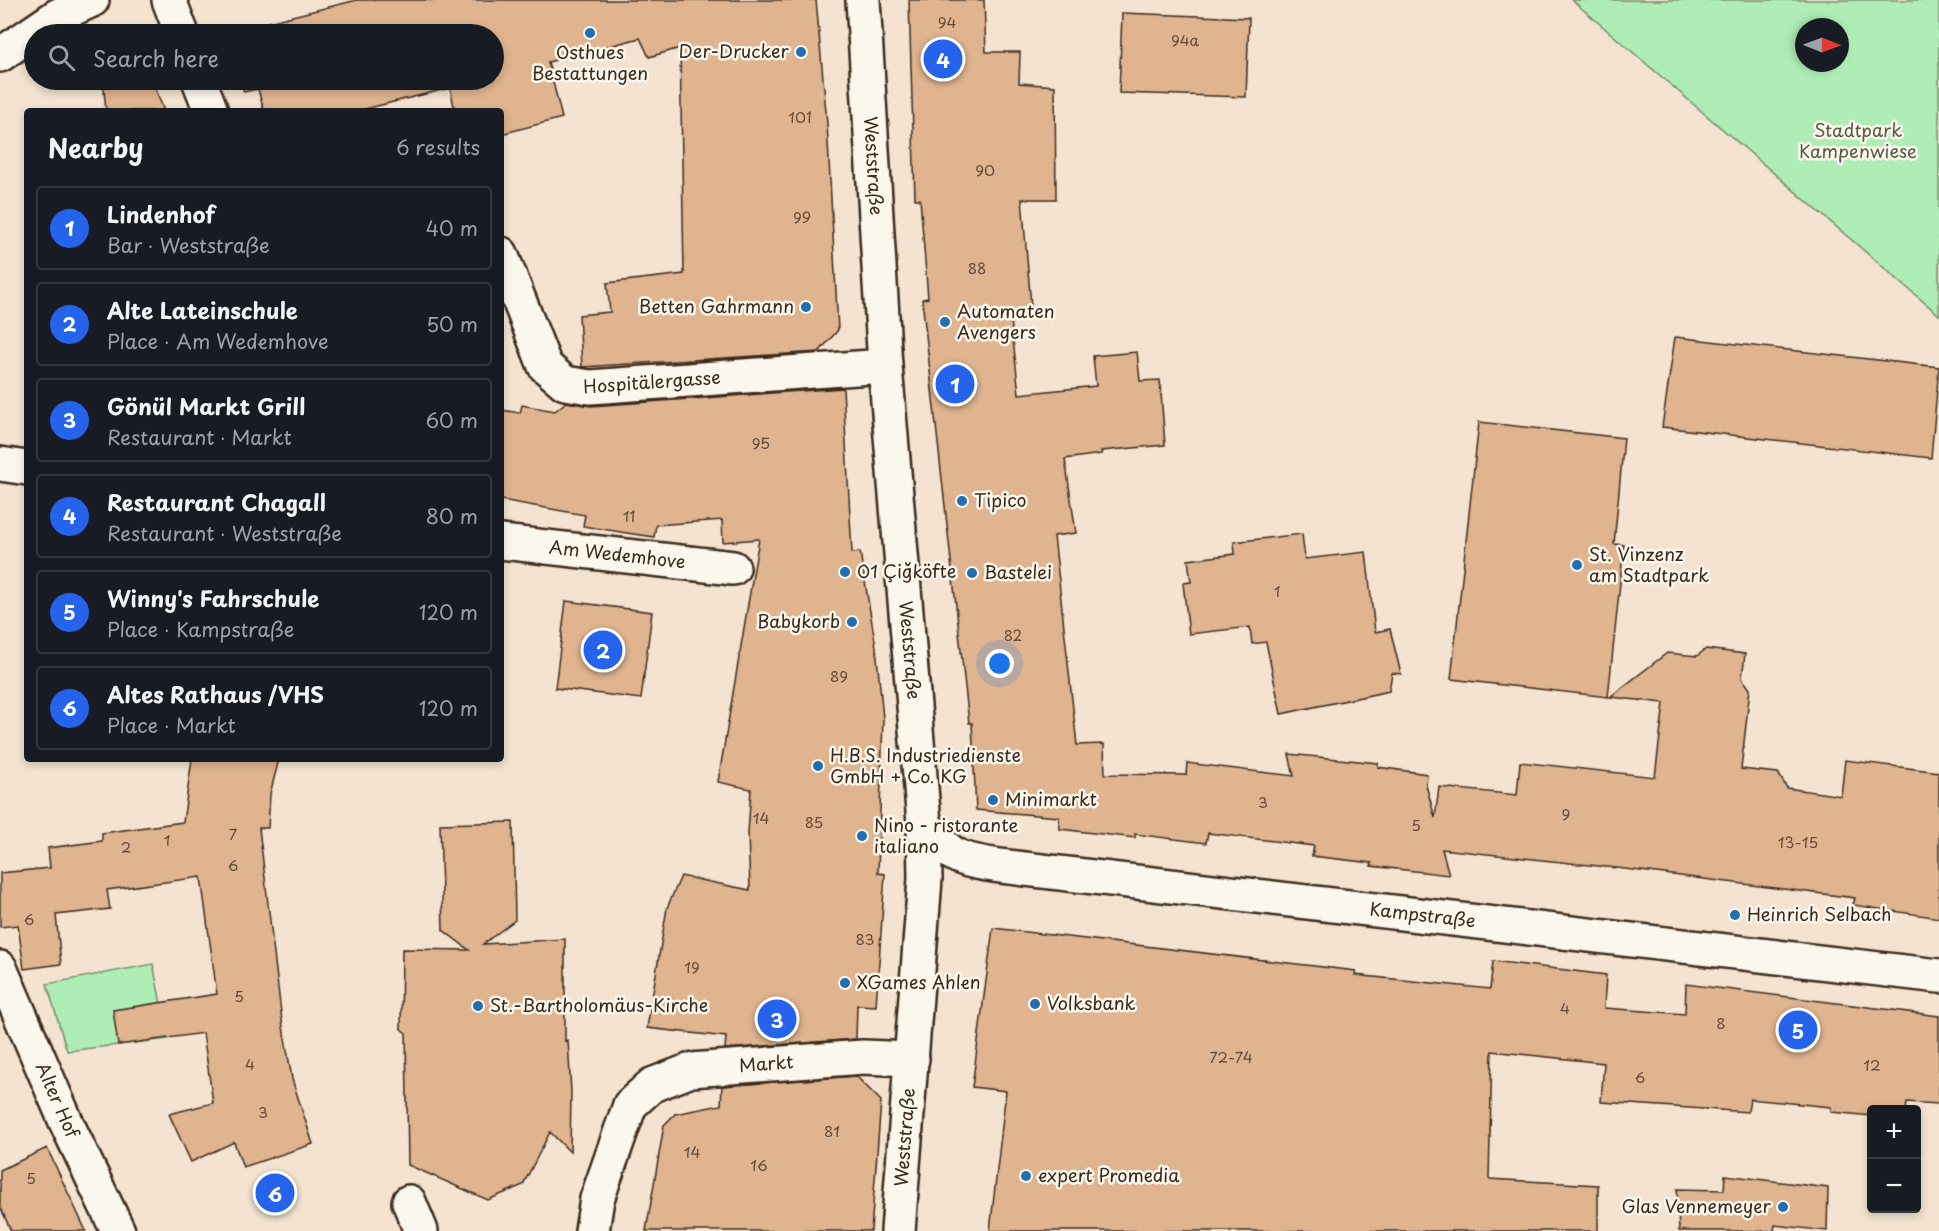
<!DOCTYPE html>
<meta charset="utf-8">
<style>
:root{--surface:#171b24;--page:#20242c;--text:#f1f3f6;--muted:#9ea1a6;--line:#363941;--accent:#2563eb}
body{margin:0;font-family:"Playpen Sans",sans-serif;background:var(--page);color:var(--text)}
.controls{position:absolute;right:18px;bottom:18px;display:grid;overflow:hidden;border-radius:6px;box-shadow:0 3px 9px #0003}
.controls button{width:54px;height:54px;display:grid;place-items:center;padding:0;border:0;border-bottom:2px solid var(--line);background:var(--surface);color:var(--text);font:30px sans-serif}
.compass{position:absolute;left:1795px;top:18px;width:54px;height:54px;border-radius:50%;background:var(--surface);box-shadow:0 3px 9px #0003;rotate:91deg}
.you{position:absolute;left:1000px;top:664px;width:21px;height:21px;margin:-15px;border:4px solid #fff;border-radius:50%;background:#1a73e8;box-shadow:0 0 0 9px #1a73e833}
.badge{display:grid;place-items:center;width:39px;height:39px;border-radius:50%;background:var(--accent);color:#fff;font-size:20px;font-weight:700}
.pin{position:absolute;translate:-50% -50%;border:3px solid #fff;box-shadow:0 2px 6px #0006}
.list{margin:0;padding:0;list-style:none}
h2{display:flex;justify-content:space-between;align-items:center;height:78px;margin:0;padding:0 24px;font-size:26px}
h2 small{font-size:20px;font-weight:400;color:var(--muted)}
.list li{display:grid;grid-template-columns:39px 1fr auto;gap:18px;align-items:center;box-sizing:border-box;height:84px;margin:0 12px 12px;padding:0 12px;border:2px solid var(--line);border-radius:6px}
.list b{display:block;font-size:22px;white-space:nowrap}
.list p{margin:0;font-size:20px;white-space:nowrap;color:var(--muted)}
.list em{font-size:20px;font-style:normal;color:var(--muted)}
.icon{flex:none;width:33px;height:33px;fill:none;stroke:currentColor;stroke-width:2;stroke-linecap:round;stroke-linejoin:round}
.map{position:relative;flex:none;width:1939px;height:1231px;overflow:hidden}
.search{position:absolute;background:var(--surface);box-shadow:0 3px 9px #0003;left:24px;top:24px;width:480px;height:66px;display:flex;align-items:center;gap:15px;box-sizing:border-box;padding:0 21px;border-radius:33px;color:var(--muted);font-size:22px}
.panel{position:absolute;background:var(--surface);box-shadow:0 3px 9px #0003;left:24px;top:108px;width:480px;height:654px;border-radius:6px}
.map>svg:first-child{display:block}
.green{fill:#aeeeb6;stroke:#748c6a;stroke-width:1.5;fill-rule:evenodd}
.building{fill:#dfb48f;stroke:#3b2a1e;stroke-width:1.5}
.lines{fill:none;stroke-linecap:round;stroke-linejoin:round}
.pedestrian-casing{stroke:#3b2a1e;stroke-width:38}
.minor-casing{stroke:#3b2a1e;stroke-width:38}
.tertiary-casing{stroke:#3b2a1e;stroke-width:38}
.pedestrian{stroke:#fbf7ec;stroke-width:33}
.minor{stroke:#fbf7ec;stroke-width:33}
.tertiary{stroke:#fbf7ec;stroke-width:33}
.poi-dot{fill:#1f6fb2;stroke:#fbf7ec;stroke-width:2}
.labels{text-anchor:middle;stroke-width:5;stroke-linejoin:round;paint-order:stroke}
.number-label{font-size:15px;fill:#644c3a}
.poi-label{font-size:18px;fill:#3b2a1e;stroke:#fbf7ec;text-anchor:start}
.park-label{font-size:18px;fill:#585b44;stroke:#fbf7ec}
.street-label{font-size:18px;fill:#3b2a1e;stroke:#fbf7ec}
</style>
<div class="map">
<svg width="1939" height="1231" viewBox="0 0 1939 1231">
<rect width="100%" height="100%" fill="#f3e3d0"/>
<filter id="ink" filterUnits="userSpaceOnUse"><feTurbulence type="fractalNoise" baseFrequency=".0167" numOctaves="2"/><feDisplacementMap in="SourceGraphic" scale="12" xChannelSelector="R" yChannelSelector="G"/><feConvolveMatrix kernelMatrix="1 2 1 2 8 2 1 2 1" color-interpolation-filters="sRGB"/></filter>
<g filter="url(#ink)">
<!-- green -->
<path class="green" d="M1572 0H1939V315ZM1804 27H1840V63H1804Z
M153 964 168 1039 67 1051 47 984Z"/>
<!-- building -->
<path class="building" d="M357 0H816L827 123 838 330 819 352 582 367 579 315 610 312 607 283 684 274 680 48 649 57 640 38 548 62 562 118 501 134V111H455L450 88 357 111H264L258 89 244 92 240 80H494V34H244V31L261 28 260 24Z
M909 0H984L986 52H1020L1019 83 1055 86 1056 199H1022L1032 318 1011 320 1019 394 1096 386 1093 356 1137 352 1140 381 1160 380 1165 445 1101 451 1102 454 1065 459 1076 533 1054 536 1077 745 1104 744 1105 774 1186 775 1187 763 1294 776 1289 754 1378 763V767L1427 774 1426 785 1435 818 1439 787 1517 795 1520 762 1655 777 1664 703 1610 697 1667 653 1697 656 1706 649 1745 654 1742 678 1750 689 1741 769 1778 773 1787 788 1841 796 1845 760 1939 772V918L1853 905 1855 898 1617 868 1442 849 1449 875 1371 866 1372 863 1312 856 1314 846 1208 833 1206 843 1135 834V838L1060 829 1059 817 976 810 972 723H969L922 299 928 298 920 199H915Z
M1122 13 1249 18 1246 97 1119 93Z
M103 80H152L164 111H106Z
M1675 337 1939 367 1931 458 1662 427Z
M843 388 852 553 860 552 876 647 883 718 878 873 885 874 876 1006 857 1005 856 1039 725 1049 726 1037 647 1028 667 908 681 876 750 890 748 833 751 789 718 782 759 539 723 542 722 520 656 525 654 537 627 533 583 526 585 515 501 500V410L520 413 522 405 555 411 566 402 591 406Z
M1479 422 1624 438 1614 544 1624 545 1608 697 1451 679Z
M1302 534 1305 559 1366 552 1375 632 1390 629 1401 674 1392 673 1389 691 1281 714 1266 642 1252 644 1250 627 1189 634 1183 583 1191 582 1188 560 1235 554 1234 542Z
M566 601 652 612 641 699 555 688Z
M192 759H279L270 794 268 828H259L282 1021 292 1079 313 1144 243 1167 234 1142 191 1162 169 1114 213 1103 203 1033 118 1045 113 1010 217 994 201 877 107 890 110 909 56 915 61 964 24 969 18 925 0 927V873L50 868 48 848 102 841V833L183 822Z
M513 822 515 920 483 944 565 939V1041L568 1040 571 1092 570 1152 550 1132 523 1185 488 1200 408 1165 406 1033 401 1029 402 949 469 950 443 930 440 824Z
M993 928 1356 971 1355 975 1490 989 1493 961 1606 975 1604 1008 1685 1014 1686 984 1939 1016V1104L1907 1102 1906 1110H1872V1116L1831 1112V1107L1750 1099 1748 1112 1601 1102 1604 1063 1492 1051 1489 1179 1598 1185V1231H990L1006 1091 972 1087Z
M856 1076 881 1101 871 1231H646L664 1125 675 1114 721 1105 722 1086Z
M47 1148 86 1231H11L0 1206V1170Z
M1725 1175 1828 1188 1827 1231 1775 1225 1774 1231H1679L1677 1189 1724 1190Z"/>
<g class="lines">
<!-- pedestrian casing -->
<g class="pedestrian-casing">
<g id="pedestrian">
<path d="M409 1202 421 1231"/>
<path id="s1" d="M592 1231 597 1199 630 1105 652 1085 691 1070 863 1057 912 1059"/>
<path id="s2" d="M898 1231 925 879 924 823"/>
</g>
</g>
<!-- minor casing -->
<g class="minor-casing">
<g id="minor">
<path d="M169 0 182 34"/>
<path d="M199 80 211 111"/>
<path id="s3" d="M501 254 545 366 565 383 590 387 885 366"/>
<path d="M0 464 27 468"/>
<path id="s4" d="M501 542 733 568"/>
<path id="s5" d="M0 968 67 1124 118 1231"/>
</g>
</g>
<!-- tertiary casing -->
<g class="tertiary-casing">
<g id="tertiary">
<path id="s6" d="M863 0 885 366 924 823C950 857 957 860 1000 866L1939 976"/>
<path d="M0 55 57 16 92 0"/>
</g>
</g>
<!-- pedestrian -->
<use href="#pedestrian" class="pedestrian"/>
<!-- minor -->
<use href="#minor" class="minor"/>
<!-- tertiary -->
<use href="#tertiary" class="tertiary"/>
</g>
</g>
<!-- markers -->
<g class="poi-dot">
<circle cx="590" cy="33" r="6"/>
<circle cx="801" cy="52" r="6"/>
<circle cx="806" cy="307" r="6"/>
<circle cx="945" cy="322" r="6"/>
<circle cx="962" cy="501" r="6"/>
<circle cx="1577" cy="565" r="6"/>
<circle cx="845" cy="572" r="6"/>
<circle cx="972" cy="573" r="6"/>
<circle cx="852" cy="622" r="6"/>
<circle cx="818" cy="766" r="6"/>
<circle cx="993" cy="800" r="6"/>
<circle cx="862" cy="836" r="6"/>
<circle cx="1735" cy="915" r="6"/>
<circle cx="845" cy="983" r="6"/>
<circle cx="1035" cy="1004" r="6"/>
<circle cx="478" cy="1006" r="6"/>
<circle cx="1026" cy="1176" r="6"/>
<circle cx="1783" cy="1207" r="6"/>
</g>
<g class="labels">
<!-- number labels -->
<g class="number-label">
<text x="947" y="28">94</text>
<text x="1185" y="46">94a</text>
<text x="800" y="123">101</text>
<text x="985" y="176">90</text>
<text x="802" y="223">99</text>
<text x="977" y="274">88</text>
<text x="761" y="449">95</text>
<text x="629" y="522">11</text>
<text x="1277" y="597">1</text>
<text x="1013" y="641">82</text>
<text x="839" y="682">89</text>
<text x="1263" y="808">3</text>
<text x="1566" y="820">9</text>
<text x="761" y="824">14</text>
<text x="814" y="828">85</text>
<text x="1416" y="831">5</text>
<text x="233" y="840">7</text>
<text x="167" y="846">1</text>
<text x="1798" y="848">13-15</text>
<text x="126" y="853">2</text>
<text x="233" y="871">6</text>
<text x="29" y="925">6</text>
<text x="865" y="945">83</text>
<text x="692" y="973">19</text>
<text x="239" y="1002">5</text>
<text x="1565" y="1014">4</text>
<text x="1721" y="1029">8</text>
<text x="1231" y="1063">72-74</text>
<text x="250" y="1070">4</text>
<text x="1872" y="1071">12</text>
<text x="1640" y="1083">6</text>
<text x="263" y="1118">3</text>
<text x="832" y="1137">81</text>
<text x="692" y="1158">14</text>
<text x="759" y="1171">16</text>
<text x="31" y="1184">5</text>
</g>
<!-- poi labels -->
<g class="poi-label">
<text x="789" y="58" text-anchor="end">Der-Drucker</text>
<text x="590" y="59" text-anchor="middle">Osthues<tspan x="590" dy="21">Bestattungen</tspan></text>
<text x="794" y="313" text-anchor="end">Betten Gahrmann</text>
<text x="957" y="318">Automaten<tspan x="957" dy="21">Avengers</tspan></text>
<text x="974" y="507">Tipico</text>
<text x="1589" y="561">St. Vinzenz<tspan x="1589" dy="21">am Stadtpark</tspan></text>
<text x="857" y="578">01 Çiğköfte</text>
<text x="984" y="579">Bastelei</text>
<text x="840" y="628" text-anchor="end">Babykorb</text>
<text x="830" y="762">H.B.S. Industriedienste<tspan x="830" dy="21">GmbH + Co. KG</tspan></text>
<text x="1005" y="806">Minimarkt</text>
<text x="874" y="832">Nino - ristorante<tspan x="874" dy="21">italiano</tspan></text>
<text x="1747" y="921">Heinrich Selbach</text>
<text x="857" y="989">XGames Ahlen</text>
<text x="1047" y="1010">Volksbank</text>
<text x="490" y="1012">St.-Bartholomäus-Kirche</text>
<text x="1038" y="1182">expert Promedia</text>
<text x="1771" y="1213" text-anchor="end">Glas Vennemeyer</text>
</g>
<!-- park labels -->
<g class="park-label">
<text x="1858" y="137">Stadtpark<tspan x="1858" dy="21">Kampenwiese</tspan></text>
</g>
<!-- street labels -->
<g class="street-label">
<text dy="6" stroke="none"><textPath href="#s6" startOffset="166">Weststraße</textPath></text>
<text dy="6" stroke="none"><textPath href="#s3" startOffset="234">Hospitälergasse</textPath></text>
<text dy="6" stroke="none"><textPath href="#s4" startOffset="117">Am Wedemhove</textPath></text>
<text dy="6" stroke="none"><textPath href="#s6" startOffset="652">Weststraße</textPath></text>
<text dy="6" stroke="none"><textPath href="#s6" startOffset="1342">Kampstraße</textPath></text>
<text dy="6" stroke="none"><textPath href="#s1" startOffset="279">Markt</textPath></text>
<text dy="6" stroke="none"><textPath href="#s5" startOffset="144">Alter Hof</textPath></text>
<text dy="6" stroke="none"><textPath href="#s2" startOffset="94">Weststraße</textPath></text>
</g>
</g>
</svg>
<div class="controls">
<button>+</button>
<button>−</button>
</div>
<svg class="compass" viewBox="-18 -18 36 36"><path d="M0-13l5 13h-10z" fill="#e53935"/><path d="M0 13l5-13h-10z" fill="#9ea1a6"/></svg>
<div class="you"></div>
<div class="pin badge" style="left:955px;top:384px">1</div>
<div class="pin badge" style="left:603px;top:650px">2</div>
<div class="pin badge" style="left:777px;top:1019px">3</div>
<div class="pin badge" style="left:943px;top:59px">4</div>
<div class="pin badge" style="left:1798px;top:1030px">5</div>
<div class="pin badge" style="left:275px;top:1193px">6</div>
<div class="search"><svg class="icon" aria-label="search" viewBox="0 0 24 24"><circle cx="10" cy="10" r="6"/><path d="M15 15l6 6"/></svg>Search here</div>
<section class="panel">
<h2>Nearby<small>6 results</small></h2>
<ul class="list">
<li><span class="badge">1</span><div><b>Lindenhof</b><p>Bar · Weststraße</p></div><em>40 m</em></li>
<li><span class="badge">2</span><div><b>Alte Lateinschule</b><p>Place · Am Wedemhove</p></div><em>50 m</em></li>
<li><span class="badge">3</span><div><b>Gönül Markt Grill</b><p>Restaurant · Markt</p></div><em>60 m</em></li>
<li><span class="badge">4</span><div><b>Restaurant Chagall</b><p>Restaurant · Weststraße</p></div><em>80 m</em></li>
<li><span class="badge">5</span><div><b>Winny's Fahrschule</b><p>Place · Kampstraße</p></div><em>120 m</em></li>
<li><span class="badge">6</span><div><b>Altes Rathaus /VHS</b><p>Place · Markt</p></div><em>120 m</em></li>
</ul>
</section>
</div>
